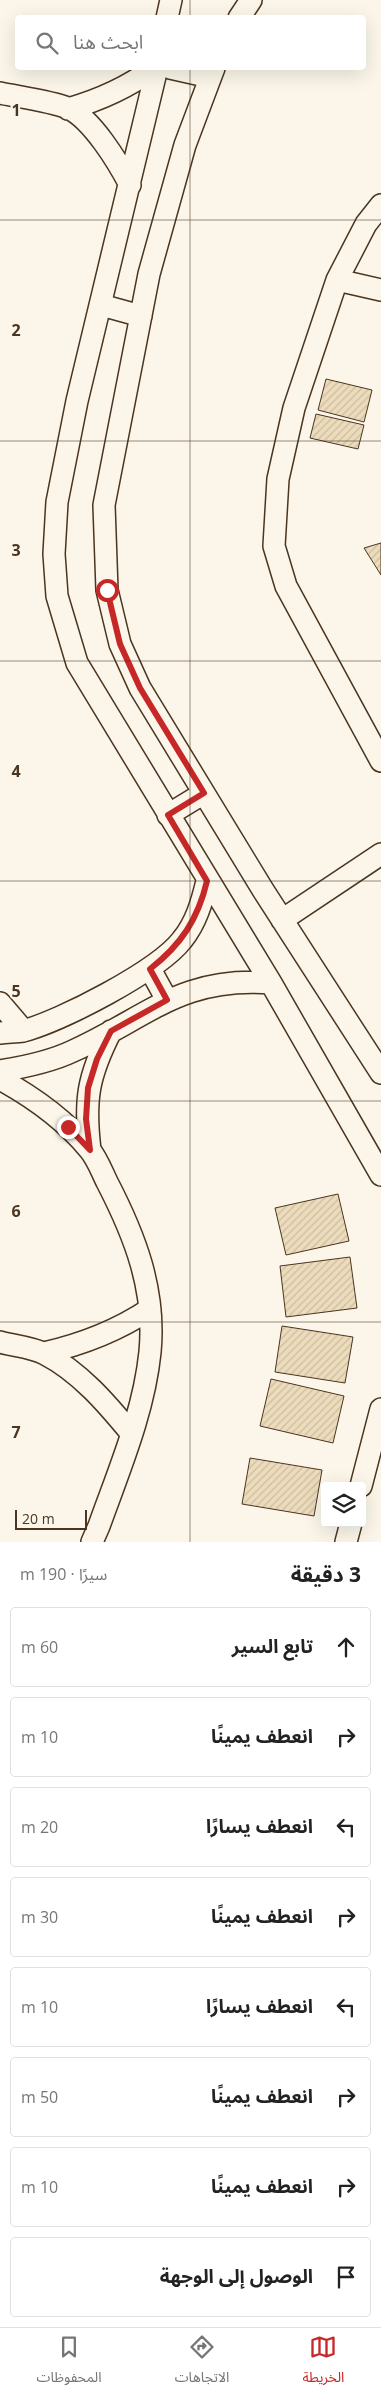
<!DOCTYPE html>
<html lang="ar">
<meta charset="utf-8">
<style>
:root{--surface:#fff;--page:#f2f2f2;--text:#222;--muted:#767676;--line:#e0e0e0;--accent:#c62828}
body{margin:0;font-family:"Open Sans","Noto Sans Arabic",sans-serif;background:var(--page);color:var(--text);direction:rtl}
.controls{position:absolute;right:15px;bottom:15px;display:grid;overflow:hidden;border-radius:5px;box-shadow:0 5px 20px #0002}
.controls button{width:45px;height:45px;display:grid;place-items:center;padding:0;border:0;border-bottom:1px solid var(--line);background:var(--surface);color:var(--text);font:25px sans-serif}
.scale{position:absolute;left:15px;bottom:12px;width:72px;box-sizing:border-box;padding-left:5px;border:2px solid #4a3520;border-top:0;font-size:14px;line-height:18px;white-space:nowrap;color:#4a3520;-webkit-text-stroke:4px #fbf6e9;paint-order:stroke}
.stop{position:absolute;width:15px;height:15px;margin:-11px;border:4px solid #c62828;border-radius:50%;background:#fff}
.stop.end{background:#c62828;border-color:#fff;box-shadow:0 1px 5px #0008}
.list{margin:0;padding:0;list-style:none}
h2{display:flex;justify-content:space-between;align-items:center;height:65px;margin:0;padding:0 20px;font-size:21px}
h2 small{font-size:16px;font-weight:400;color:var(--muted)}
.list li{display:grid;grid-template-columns:32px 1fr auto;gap:15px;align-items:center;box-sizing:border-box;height:80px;margin:0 10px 10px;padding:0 10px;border:1px solid var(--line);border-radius:5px}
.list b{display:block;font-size:19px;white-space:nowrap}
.list em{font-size:16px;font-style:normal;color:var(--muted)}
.icon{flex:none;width:28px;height:28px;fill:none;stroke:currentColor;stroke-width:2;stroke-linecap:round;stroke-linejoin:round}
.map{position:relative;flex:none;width:381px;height:1542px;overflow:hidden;direction:ltr}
.search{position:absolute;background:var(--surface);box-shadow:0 5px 20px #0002;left:15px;right:15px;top:15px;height:55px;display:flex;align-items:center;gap:12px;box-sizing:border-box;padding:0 18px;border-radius:5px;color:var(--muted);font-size:19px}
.sheet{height:785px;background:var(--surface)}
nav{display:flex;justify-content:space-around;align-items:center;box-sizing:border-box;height:70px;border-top:1px solid var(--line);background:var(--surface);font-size:14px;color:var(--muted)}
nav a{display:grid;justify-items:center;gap:2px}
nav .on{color:var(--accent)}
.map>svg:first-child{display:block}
.building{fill:url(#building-hatch);stroke:#4a3520}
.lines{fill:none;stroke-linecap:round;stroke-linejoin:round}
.minor-casing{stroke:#4a3520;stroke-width:24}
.minor{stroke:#fbf6e9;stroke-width:21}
.route{stroke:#c62828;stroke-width:6}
.grid{fill:none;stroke:#4a3520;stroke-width:1;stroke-opacity:0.55}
.grid-label{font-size:16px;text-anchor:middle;font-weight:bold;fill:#4a3520;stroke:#fbf6e9;stroke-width:4;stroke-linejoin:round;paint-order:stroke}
</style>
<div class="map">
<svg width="381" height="1542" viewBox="0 0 381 1542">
<defs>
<pattern id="building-hatch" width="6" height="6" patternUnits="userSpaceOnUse" patternTransform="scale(1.25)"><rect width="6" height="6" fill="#ecdcbc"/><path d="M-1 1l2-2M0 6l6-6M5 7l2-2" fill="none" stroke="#ccbda1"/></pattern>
</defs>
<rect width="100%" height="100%" fill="#fbf6e9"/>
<!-- building -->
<path class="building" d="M326 379 372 390 364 422 318 410Z
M316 414 364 425 358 449 310 438Z
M381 543V575L364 548Z
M338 1194 349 1241 286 1255 275 1208Z
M350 1257 357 1308 286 1317 280 1266Z
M282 1326 353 1337 345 1383 275 1372Z
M271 1379 344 1396 333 1443 260 1426Z
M250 1458 322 1470 314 1516 242 1504Z"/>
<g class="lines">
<!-- minor casing -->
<g class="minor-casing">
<path id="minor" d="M167 18 171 0
M239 18 251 0
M157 68 77 401 57 502 54 554 57 596 77 663 271 983 381 1175
M170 68 210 77
M214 68 185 145 149 274 104 505 107 590 120 644 140 688 263 890 381 1073
M0 93C19 97 50 101 68 108 92 119 118 162 130 185
M68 109C100 100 127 88 154 68
M381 205 366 224 337 280 294 408 278 479 274 546 286 586 381 761
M337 280 381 290
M101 305 141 316
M168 815 204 793
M282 920 381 854
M150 969 167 1000
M0 1003 23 1030
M0 1033C7 1032 16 1032 23 1031 61 1021 158 971 182 940 196 923 202 902 207 881
M0 1071C25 1067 50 1062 73 1051 148 1017 181 976 271 983
M0 1079C33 1097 65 1120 89 1149 97 1158 102 1172 107 1182 135 1236 156 1290 150 1352 144 1412 119 1470 99 1526L92 1542
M90 1150C84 1100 88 1076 111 1031
M0 1342C14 1346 32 1347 45 1354 80 1372 107 1404 131 1433
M44 1353C84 1344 117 1331 150 1309
M361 1486 381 1409
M346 1542 351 1523"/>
</g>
<!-- minor -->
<use href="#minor" class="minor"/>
</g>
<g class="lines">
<!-- route -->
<path class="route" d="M68 1127 90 1150 86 1119 88 1088 97 1059 111 1031 167 1000 150 969C181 945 198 919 207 881L168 815 204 793 140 688 120 644 107 590"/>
</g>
<!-- grid -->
<path class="grid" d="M190 0V18M190 68V1542M0 220H381M0 441H381M0 661H381M0 881H381M0 1101H381M0 1322H381"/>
<g class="grid-label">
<text x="16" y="116">1</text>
<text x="16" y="336">2</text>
<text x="16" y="556">3</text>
<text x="16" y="777">4</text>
<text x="16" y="997">5</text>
<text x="16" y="1217">6</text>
<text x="16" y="1438">7</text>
</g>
</svg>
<div class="controls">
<button><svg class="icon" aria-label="layers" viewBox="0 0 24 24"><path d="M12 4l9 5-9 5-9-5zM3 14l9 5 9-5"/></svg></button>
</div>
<div class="scale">20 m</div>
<div class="stop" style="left:107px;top:590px"></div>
<div class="stop end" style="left:68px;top:1127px"></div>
<div class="search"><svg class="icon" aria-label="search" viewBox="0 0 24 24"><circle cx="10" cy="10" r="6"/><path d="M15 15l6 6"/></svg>ابحث هنا</div>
</div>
<section class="sheet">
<h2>3 دقيقة<small>سيرًا · 190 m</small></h2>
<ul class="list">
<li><svg class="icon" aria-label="ahead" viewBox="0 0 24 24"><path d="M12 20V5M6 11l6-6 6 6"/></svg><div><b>تابع السير</b></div><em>60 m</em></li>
<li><svg class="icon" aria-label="right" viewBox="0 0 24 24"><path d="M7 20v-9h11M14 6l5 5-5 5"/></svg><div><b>انعطف يمينًا</b></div><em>10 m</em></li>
<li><svg class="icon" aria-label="left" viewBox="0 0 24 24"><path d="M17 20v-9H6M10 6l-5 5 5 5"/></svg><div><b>انعطف يسارًا</b></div><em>20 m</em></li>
<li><svg class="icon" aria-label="right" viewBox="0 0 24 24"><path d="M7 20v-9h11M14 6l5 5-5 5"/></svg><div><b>انعطف يمينًا</b></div><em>30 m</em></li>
<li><svg class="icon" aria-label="left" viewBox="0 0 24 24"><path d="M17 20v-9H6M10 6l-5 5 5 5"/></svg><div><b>انعطف يسارًا</b></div><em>10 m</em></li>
<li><svg class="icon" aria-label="right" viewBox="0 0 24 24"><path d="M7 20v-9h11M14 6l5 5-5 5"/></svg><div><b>انعطف يمينًا</b></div><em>50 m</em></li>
<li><svg class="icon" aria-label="right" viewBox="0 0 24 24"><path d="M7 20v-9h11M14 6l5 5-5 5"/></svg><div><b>انعطف يمينًا</b></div><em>10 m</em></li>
<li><svg class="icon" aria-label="arrive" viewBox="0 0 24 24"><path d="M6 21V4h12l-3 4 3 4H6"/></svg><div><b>الوصول إلى الوجهة</b></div></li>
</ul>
</section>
<nav>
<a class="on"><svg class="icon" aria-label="map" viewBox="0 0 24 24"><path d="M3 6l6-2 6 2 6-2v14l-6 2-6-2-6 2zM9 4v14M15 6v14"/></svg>الخريطة</a>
<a><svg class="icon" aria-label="directions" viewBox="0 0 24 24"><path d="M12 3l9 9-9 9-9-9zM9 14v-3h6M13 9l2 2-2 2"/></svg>الاتجاهات</a>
<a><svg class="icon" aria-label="saved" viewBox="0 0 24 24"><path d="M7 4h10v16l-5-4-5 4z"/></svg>المحفوظات</a>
</nav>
